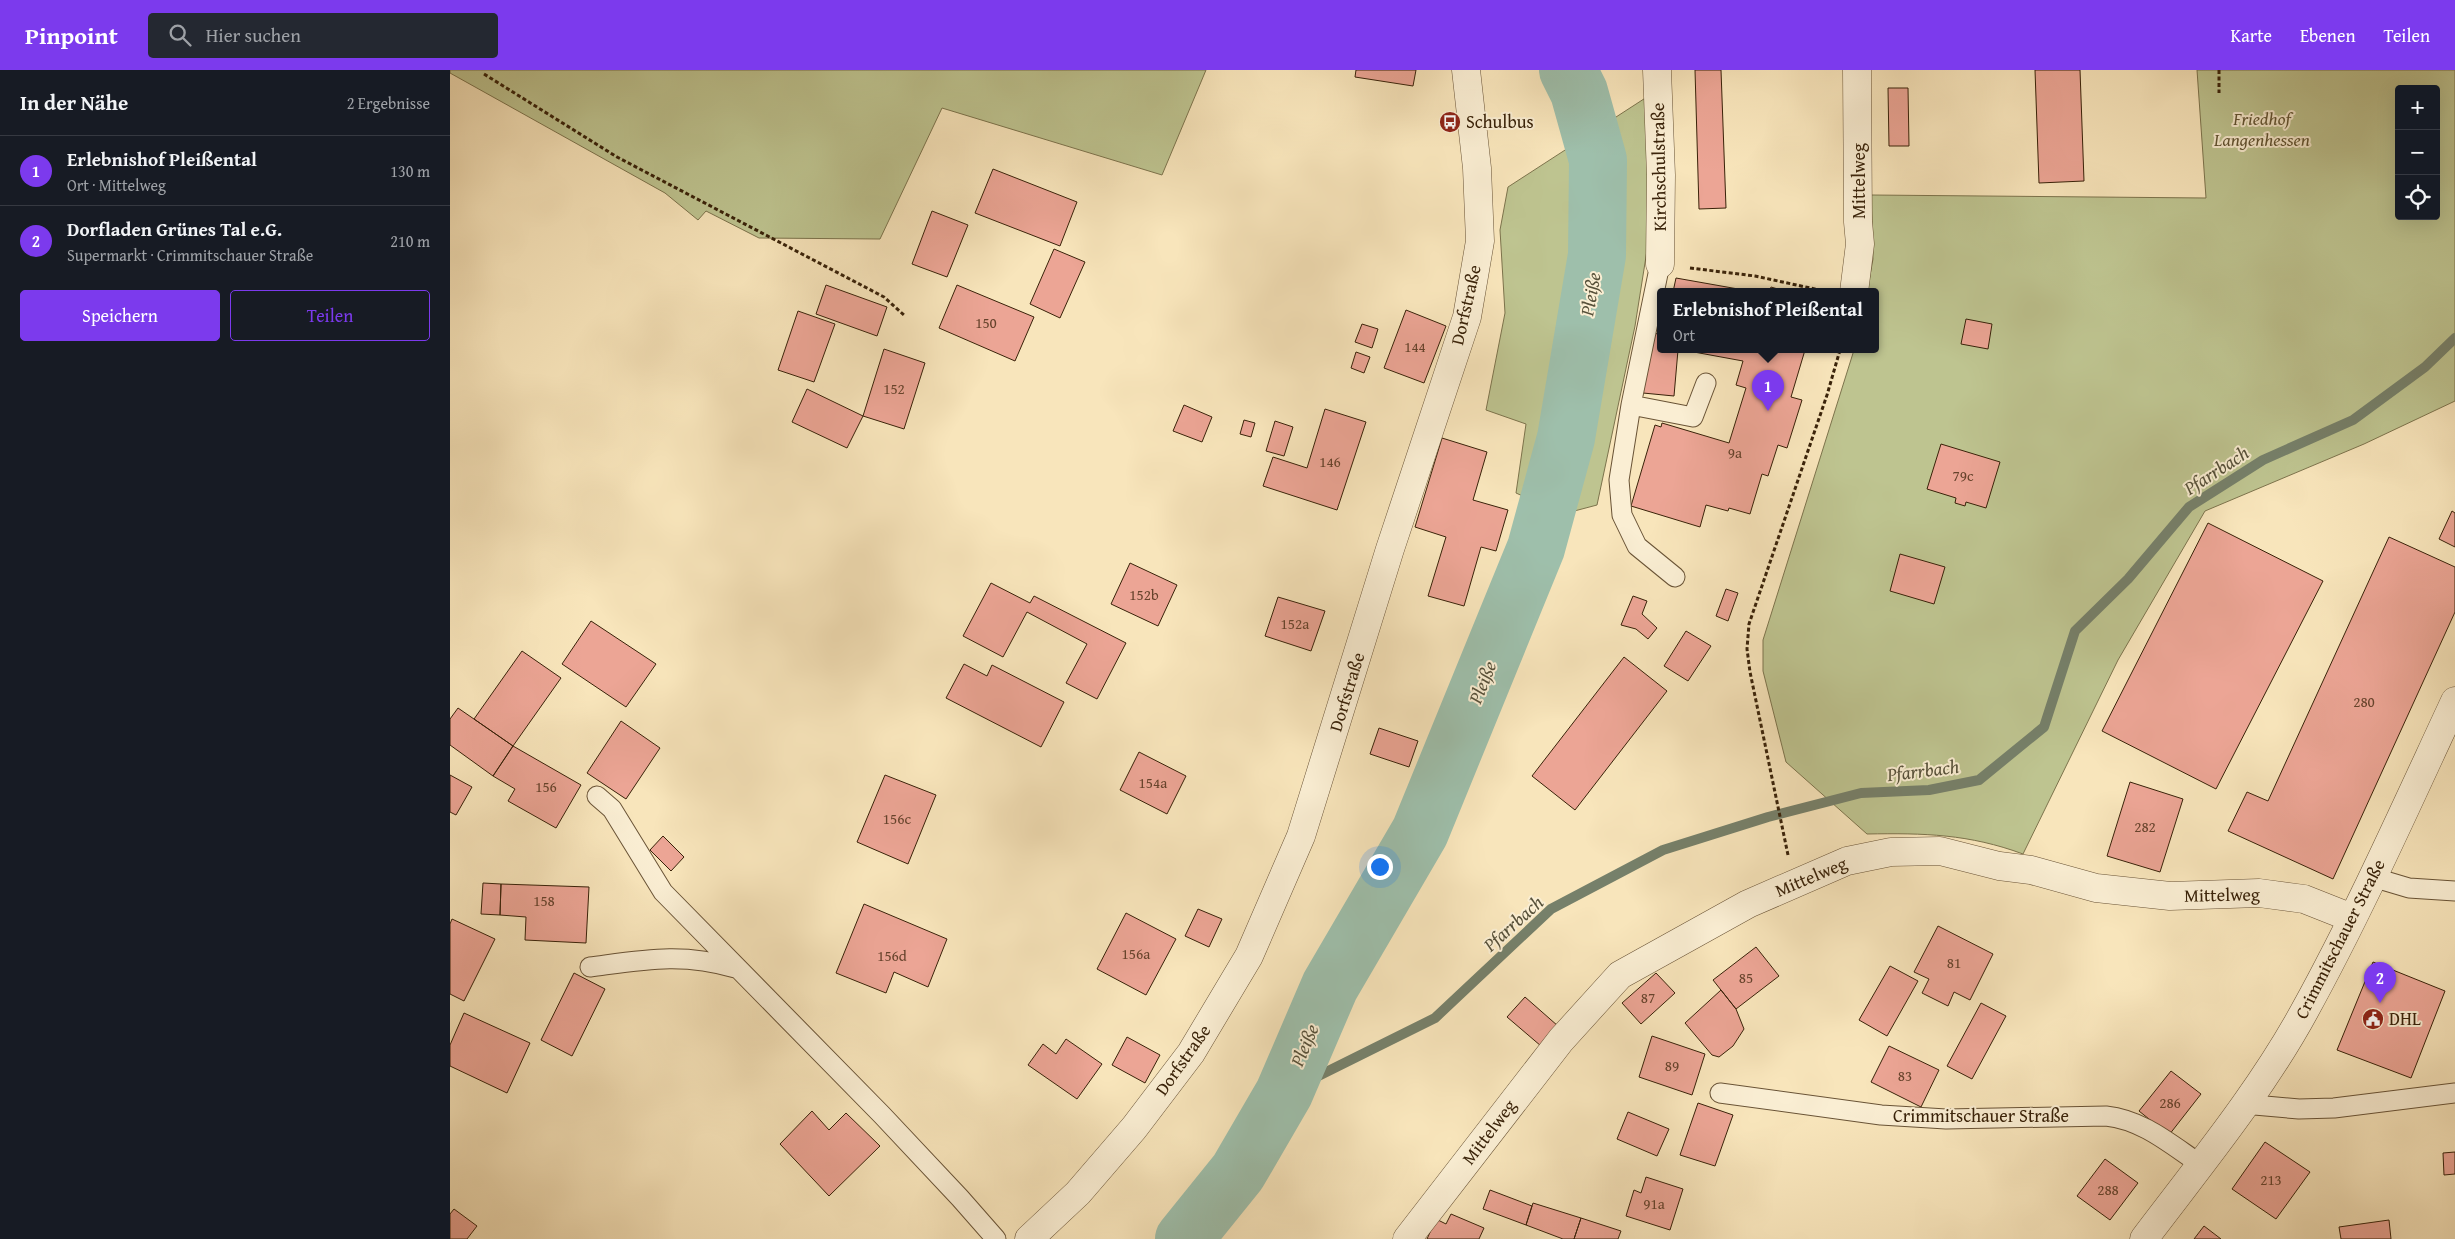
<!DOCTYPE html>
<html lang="de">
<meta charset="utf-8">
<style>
:root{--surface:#171b24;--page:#242831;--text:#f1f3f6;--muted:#9ea1a6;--line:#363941;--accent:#7c3aed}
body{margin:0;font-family:"Gentium Book Plus",serif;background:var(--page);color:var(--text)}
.controls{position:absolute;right:15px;top:15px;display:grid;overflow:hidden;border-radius:5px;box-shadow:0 5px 20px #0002}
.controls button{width:45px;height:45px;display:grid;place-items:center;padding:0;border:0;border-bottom:1px solid var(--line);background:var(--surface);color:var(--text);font:25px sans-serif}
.you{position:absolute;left:929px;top:796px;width:18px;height:18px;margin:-12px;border:4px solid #fff;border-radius:50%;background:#1a73e8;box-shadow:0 0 0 8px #1a73e833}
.badge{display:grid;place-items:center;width:32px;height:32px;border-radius:50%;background:var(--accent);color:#fff;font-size:16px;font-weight:700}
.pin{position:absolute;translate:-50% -41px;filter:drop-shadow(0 1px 2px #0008)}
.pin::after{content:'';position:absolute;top:26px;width:18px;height:15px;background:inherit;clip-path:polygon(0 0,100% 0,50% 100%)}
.popup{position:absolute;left:1207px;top:218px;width:222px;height:65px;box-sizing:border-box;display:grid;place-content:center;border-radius:5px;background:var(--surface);filter:drop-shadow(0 1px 4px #0005);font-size:16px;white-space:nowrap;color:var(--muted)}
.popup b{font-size:19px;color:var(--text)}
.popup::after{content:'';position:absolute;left:50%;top:100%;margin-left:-10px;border:10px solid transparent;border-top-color:var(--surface)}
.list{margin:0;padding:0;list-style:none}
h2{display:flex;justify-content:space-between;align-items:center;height:65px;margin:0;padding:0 20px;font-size:21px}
h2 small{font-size:16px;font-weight:400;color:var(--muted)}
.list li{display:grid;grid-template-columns:32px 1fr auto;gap:15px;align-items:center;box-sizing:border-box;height:70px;padding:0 20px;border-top:1px solid var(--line)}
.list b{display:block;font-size:19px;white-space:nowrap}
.list p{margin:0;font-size:16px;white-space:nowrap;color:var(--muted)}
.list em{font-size:16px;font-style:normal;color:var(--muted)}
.actions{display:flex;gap:10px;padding:15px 20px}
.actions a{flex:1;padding:11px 0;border:1px solid var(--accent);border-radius:5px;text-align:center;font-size:18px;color:var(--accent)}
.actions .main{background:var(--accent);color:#fff}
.icon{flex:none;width:28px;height:28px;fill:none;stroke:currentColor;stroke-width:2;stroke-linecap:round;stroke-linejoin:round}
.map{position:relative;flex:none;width:2005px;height:1169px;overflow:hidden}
header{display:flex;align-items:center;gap:30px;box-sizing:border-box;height:70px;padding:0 25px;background:var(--accent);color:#fff}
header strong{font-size:24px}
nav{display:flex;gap:28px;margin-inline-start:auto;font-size:18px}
.search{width:350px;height:45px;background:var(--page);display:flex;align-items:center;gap:12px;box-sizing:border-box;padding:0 18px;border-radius:5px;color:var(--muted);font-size:19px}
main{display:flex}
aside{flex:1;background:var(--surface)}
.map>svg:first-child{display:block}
.green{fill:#bec490;stroke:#7c734c;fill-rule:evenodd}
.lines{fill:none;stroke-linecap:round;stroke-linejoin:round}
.stream{stroke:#76806a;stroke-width:10}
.river{stroke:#9ebfab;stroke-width:58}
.building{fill:#eca595;stroke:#392209}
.service-casing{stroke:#695336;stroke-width:21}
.minor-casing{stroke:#695336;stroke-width:29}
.tertiary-casing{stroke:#695336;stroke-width:29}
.path{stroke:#392209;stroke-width:3;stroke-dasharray:4 2.5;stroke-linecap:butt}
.service{stroke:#faeed3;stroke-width:19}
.minor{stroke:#faeed3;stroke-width:28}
.tertiary{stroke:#faeed3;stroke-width:28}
.labels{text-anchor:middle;stroke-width:4;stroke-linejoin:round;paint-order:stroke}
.number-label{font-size:15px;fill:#66432c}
.park-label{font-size:18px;font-style:italic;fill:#615332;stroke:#faeed3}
.poi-label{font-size:18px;fill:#392209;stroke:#faeed3;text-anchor:start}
.street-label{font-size:18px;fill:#392209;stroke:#faeed3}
.water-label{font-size:19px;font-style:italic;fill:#57513a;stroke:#faeed3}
</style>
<header>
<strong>Pinpoint</strong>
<div class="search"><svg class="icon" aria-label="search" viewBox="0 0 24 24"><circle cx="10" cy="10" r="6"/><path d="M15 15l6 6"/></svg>Hier suchen</div>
<nav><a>Karte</a><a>Ebenen</a><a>Teilen</a></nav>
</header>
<main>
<aside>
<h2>In der Nähe<small>2 Ergebnisse</small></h2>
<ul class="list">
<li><span class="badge">1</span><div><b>Erlebnishof Pleißental</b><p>Ort · Mittelweg</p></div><em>130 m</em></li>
<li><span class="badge">2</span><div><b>Dorfladen Grünes Tal e.G.</b><p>Supermarkt · Crimmitschauer Straße</p></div><em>210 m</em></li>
</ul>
<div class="actions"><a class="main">Speichern</a><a>Teilen</a></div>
</aside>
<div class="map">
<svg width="2005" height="1169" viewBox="0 0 2005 1169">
<rect width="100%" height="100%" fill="#f8e5bb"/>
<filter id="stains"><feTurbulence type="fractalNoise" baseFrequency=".004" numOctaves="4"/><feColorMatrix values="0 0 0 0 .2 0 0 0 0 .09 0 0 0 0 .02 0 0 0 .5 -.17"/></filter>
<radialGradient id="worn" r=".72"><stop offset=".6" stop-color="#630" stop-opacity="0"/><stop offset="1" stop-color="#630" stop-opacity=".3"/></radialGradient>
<!-- green -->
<path class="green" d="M0 0H756L712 105 492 38 430 169 309 168 256 141 248 150 215 123 0 3Z
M1747 0H2005V331L1914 374 1755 441 1668 590 1573 784C1519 764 1474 763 1417 764L1336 692 1313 601V570L1404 280H1426V222H1417L1423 189 1421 125 1756 128ZM1949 19H1986V146H1949Z
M1200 25 1198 174 1185 256 1147 435 1113 444 1066 423 1076 354 1036 340 1055 243 1050 160 1058 117Z"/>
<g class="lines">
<!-- stream -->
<path class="stream" d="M834 1023 985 948 1101 839 1213 780 1318 747 1411 723 1479 720 1529 710 1594 657 1625 561 1678 509 1739 437 1813 390 1903 350 1975 297 2005 268"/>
<!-- river -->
<path class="river" d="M734 1169 788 1102 834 1023 880 916 970 762 1086 478 1116 368 1147 185 1148 90 1129 22 1118 0"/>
</g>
<!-- building -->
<path class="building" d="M906 0H966L963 16 905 7Z
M1245 0H1271L1276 138 1249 139Z
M1585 0H1630L1634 111 1589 113Z
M1438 18H1458L1459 76H1439Z
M543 99 627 132 610 176 525 143Z
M482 141 518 155 497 207 462 194Z
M604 179 635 192 610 248 580 234Z
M1226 208 1305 222H1223Z
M376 215 437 237 427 266 366 244Z
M507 215 584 247 565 291 489 258Z
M1321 217 1338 222H1319Z
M956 240 996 256 974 313 934 298Z
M348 241 385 254 364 312 328 300Z
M1516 249 1542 254 1538 279 1511 274Z
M912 254 928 259 922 278 905 272Z
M1199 263 1210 264V280H1228L1224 326 1193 323Z
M434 279 475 293 454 359 413 346Z
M1233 280H1355L1341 327 1352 330 1337 378 1328 375 1318 406 1312 404 1300 444 1279 438 1278 441 1256 435 1250 457 1181 436 1205 355 1211 357 1212 353 1279 373 1296 318 1286 315 1293 291Z
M906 282 920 287 914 303 901 298Z
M357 319 413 346 397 378 342 352Z
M734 335 762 347 752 372 723 361Z
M875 339 916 352 887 440 813 416 823 387 857 398Z
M794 350 805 353 801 367 790 364Z
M825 351 843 357 834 386 816 381Z
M992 368 1037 382 1023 430 1058 440 1046 481 1031 477 1014 536 978 526 996 467 965 457Z
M1491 374 1550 392 1536 438 1516 432 1515 436 1505 433 1506 428 1477 419Z
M2002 441 2005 443V477L1989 469Z
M1758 453 1873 511 1766 719 1652 661Z
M1939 467 2005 497V542L1883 809 1778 761 1797 722 1818 731Z
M1450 484 1495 497 1484 534 1440 521Z
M680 493 727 515 708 556 661 534Z
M541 513 580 533 584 526 676 573 647 629 616 613 637 574 577 542 553 587 513 566Z
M1276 519 1288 523 1278 551 1266 546Z
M1183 526 1197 531 1192 544 1207 558 1198 569 1186 559 1171 555Z
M828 527 875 541 861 581 815 566Z
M141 551 206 594 176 637 112 594Z
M1236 561 1261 576 1238 611 1214 596Z
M72 581 111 608 63 676 24 649Z
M1174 587 1217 621 1125 740 1082 706Z
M514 594 537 606 542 595 614 632 591 677 496 628Z
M8 638 63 676 43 706 0 675V649Z
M171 651 210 678 176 729 137 703Z
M929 658 968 671 959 697 920 684Z
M63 676 131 715 106 758 58 731 65 719 43 706Z
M689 682 736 706 717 744 670 720Z
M0 705 22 717 6 745 0 742Z
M435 705 486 725 458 794 407 772Z
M1680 712 1733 729 1710 802 1657 786Z
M213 766 234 787 221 801 200 780Z
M33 813 51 814 50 845 31 844Z
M51 814 139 817 136 873 75 870 76 847 50 845Z
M414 834 497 869 478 917 444 902 436 923 386 903Z
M748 839 772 849 759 877 735 866Z
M676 843 726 869 696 925 647 899Z
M2 849 45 869 14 931 0 924V854Z
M1488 856 1543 884 1520 930 1504 922 1498 936 1472 923 1479 909 1464 902Z
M1306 877 1329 906 1286 939 1263 910Z
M1923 892 1995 921 1961 1008 1887 980Z
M1440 896 1468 911 1437 966 1409 950Z
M124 903 155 919 122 986 91 970Z
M1206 903 1225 923 1191 954 1172 933Z
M1271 920 1286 939 1294 959 1283 976 1269 987 1262 985 1235 953Z
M1075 927 1108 956 1091 976 1057 947Z
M1531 933 1556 946 1522 1009 1497 996Z
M14 943 80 973 57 1023 0 996V975Z
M1202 966 1255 984 1242 1025 1189 1007Z
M677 967 710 985 695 1013 662 995Z
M616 969 652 994 627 1029 578 995 593 974 606 984Z
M1439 976 1489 1000 1471 1037 1421 1012Z
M1721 1001 1751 1024 1719 1065 1689 1041Z
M1248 1033 1283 1045 1265 1096 1230 1085Z
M362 1041 379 1060 396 1043 430 1076 379 1126 330 1074Z
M1178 1042 1219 1059 1207 1086 1167 1069Z
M1815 1072 1860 1102 1826 1149 1782 1119Z
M2005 1082V1104L1994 1105 1993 1083Z
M1655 1089 1688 1113 1660 1150 1627 1126Z
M1196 1107 1233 1119 1220 1160 1176 1146 1184 1120 1191 1123Z
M1040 1120 1082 1136 1076 1155 1033 1139Z
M1083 1133 1131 1148 1124 1169H1113L1076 1155Z
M4 1139 27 1156 17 1169H0V1144Z
M1001 1144 1034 1158 1029 1169H977L986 1149 996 1154Z
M1131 1148 1171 1161 1168 1169H1124Z
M1939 1150 1941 1169H1891L1889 1157Z
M1754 1156 1771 1169H1744Z"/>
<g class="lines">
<!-- service casing -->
<g class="service-casing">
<path id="service" d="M1210 194 1181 335 1169 410 1172 445 1187 476 1225 507
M1181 335 1243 347 1256 313
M147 726 162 739 213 822 432 1045 510 1128 546 1169
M1922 807 1959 818 2005 821
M140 897C193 890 232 882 285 898
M1270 1023 1431 1045 1496 1049 1656 1046C1693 1050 1720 1074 1750 1094
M1793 1034 1849 1039 1884 1038 2005 1023"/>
</g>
<!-- minor casing -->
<g class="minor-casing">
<path id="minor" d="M1207 0 1211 105 1210 194
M1404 222 1410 174 1408 152 1407 0
M957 1169 1111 970 1170 905 1298 834 1397 791 1441 782 1490 781 1549 796 1581 800 1646 818 1720 826 1809 823 1854 829 1902 848"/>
</g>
<!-- tertiary casing -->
<g class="tertiary-casing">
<path id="tertiary" d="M579 1169 628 1123 684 1058 741 983 799 886 851 766 940 479 1017 247 1030 171 1027 98 1016 0
M1694 1169C1749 1096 1811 1021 1855 940 1910 840 1957 734 2005 631"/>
</g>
<!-- path -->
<path class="path" d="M1769 0V23
M34 4 167 87 434 227 455 246
M1240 198 1305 206 1374 221
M1338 785 1300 602 1297 579 1299 554 1377 325 1390 280"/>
<!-- service -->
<use href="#service" class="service"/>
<!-- minor -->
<use href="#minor" class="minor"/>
<!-- tertiary -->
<use href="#tertiary" class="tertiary"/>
</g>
<!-- icons -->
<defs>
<g id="bus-disc" transform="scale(1.125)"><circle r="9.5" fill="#8f2418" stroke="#faeed3"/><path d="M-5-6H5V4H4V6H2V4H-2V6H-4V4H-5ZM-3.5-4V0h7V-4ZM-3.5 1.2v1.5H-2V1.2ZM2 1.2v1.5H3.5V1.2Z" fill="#fff"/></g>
<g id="civic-disc" transform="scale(1.125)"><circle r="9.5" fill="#8f2418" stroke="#faeed3"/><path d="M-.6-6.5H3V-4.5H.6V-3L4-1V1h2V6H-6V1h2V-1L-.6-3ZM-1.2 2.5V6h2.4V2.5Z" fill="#fff"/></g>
</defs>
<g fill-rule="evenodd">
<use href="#bus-disc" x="1000" y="52"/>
<use href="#civic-disc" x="1923" y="949"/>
</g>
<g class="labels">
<!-- number labels -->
<g class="number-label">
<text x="536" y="258">150</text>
<text x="965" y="282">144</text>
<text x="444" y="324">152</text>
<text x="1285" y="388">9a</text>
<text x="880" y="397">146</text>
<text x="1513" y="411">79c</text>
<text x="694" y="530">152b</text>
<text x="845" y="559">152a</text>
<text x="1914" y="637">280</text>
<text x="703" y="718">154a</text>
<text x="96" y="722">156</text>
<text x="447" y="754">156c</text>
<text x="1695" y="762">282</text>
<text x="94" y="836">158</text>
<text x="686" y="889">156a</text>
<text x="442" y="891">156d</text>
<text x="1504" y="898">81</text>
<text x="1296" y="913">85</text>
<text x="1198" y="933">87</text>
<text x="1222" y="1001">89</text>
<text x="1455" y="1011">83</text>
<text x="1720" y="1038">286</text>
<text x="1821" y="1115">213</text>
<text x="1658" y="1125">288</text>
<text x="1204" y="1139">91a</text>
</g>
<!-- park labels -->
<g class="park-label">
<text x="1812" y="55">Friedhof<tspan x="1812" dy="21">Langenhessen</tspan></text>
</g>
<!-- poi labels -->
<g class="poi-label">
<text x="1016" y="58">Schulbus</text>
<text x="1939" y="955">DHL</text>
</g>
<!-- street labels -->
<g class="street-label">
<text transform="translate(1209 97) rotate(-91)" y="6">Kirchschulstraße</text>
<text transform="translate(1409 111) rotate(-90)" y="6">Mittelweg</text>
<text transform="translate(1016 235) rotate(-77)" y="6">Dorfstraße</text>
<text transform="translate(897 622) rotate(-73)" y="6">Dorfstraße</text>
<text transform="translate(1361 807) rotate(-23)" y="6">Mittelweg</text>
<text transform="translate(1772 825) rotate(-1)" y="6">Mittelweg</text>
<text transform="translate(1890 869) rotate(-63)" y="6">Crimmitschauer Straße</text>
<text transform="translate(733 990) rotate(-55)" y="6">Dorfstraße</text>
<text x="1531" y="1052">Crimmitschauer Straße</text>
<text transform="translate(1039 1062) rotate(-53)" y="6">Mittelweg</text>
</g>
<!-- water labels -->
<g class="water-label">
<text transform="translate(1140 224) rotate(-80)" y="7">Pleiße</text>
<text transform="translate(1766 400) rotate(-33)" y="7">Pfarrbach</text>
<text transform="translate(1032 612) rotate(-68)" y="7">Pleiße</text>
<text transform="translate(1473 700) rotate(-7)" y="7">Pfarrbach</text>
<text transform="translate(1063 853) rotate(-42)" y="7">Pfarrbach</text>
<text transform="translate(854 975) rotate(-67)" y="7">Pleiße</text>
</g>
</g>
<rect width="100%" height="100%" filter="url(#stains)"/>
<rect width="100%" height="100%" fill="url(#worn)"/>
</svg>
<div class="controls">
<button>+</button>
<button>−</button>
<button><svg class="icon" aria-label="locate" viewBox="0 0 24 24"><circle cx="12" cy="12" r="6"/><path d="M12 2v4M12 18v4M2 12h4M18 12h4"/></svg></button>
</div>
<div class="you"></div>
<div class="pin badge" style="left:1318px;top:341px">1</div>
<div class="popup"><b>Erlebnishof Pleißental</b>Ort</div>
<div class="pin badge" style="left:1930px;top:933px">2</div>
</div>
</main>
